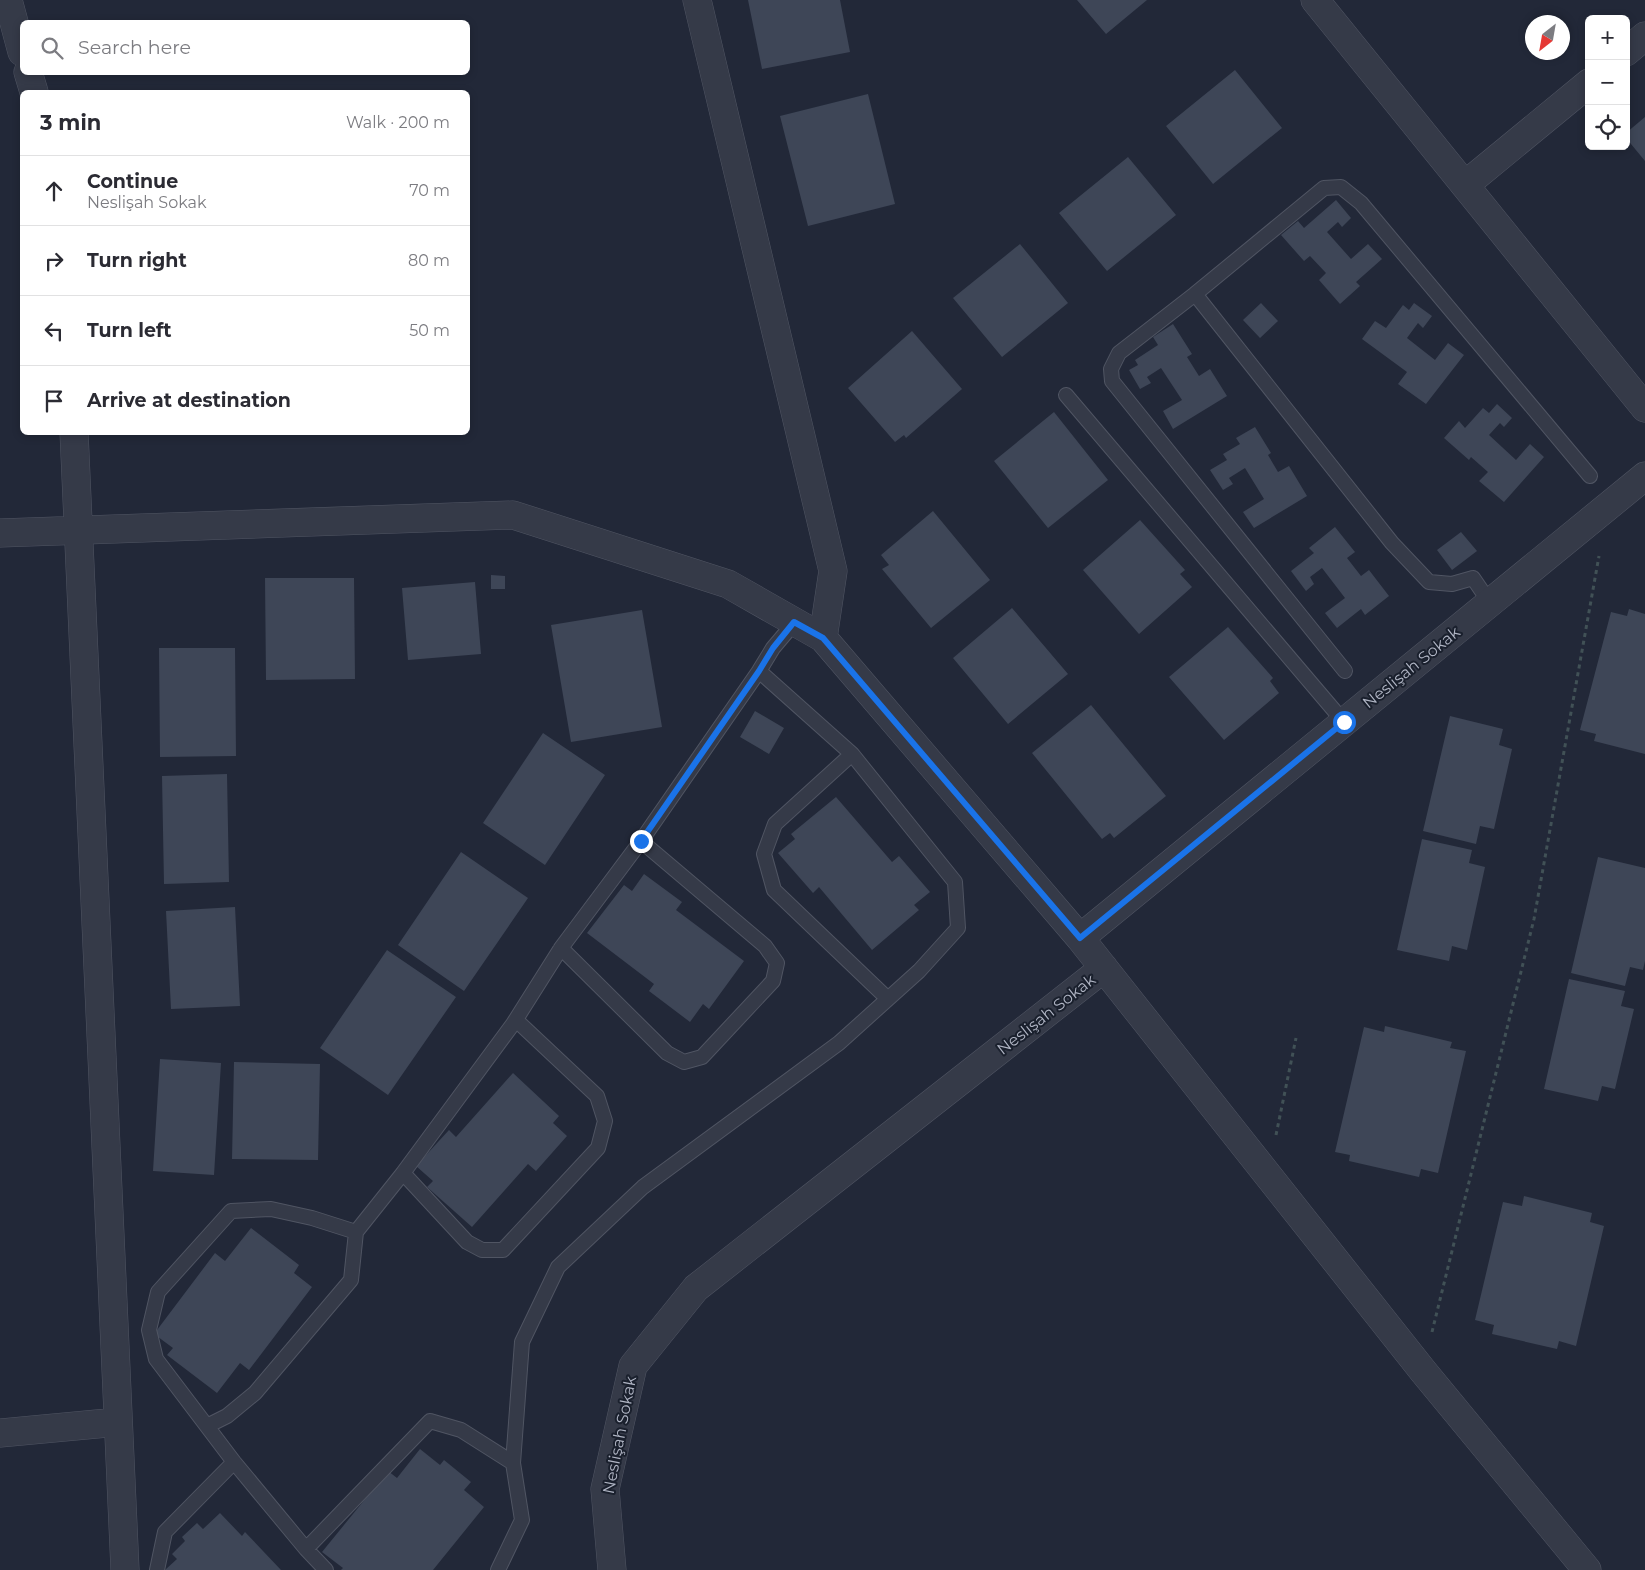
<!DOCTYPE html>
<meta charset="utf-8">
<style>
:root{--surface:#fff;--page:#f7f7f7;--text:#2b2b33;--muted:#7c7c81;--line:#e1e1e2}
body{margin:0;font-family:Montserrat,sans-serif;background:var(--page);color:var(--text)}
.controls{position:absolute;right:15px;top:15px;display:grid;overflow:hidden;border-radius:8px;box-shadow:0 2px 8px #0003}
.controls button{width:45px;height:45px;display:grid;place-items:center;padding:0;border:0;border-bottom:1px solid var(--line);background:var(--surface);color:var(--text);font:25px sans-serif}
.compass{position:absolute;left:1525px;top:15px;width:45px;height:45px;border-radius:50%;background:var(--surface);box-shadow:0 2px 8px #0003;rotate:211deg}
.stop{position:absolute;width:15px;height:15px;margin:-11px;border:4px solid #1a73e8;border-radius:50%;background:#fff}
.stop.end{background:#1a73e8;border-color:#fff;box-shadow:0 1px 5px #0008}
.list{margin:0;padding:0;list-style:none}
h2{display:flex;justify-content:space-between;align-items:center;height:65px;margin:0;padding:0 20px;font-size:21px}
h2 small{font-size:16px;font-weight:400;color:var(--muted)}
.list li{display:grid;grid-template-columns:32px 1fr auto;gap:15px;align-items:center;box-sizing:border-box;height:70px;padding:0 20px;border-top:1px solid var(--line)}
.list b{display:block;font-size:19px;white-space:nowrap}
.list p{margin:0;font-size:16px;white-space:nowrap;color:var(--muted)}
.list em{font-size:16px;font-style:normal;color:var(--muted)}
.icon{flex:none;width:28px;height:28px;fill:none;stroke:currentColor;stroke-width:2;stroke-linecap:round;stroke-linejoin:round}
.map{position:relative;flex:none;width:1645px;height:1570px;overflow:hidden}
.search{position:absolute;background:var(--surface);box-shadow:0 2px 8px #0003;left:20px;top:20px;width:450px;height:55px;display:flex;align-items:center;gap:12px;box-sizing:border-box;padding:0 18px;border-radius:8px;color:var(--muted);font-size:19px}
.panel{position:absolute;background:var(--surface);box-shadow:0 2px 8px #0003;left:20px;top:90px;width:450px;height:345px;border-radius:8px}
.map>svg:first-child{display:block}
.building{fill:#3e4657}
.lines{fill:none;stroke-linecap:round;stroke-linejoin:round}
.lane-casing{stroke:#505563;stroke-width:16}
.street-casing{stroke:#505563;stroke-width:29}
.path{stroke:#415156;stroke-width:3;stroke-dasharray:4 4;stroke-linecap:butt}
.lane{stroke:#353a48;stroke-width:14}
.street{stroke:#353a48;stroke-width:28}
.route{stroke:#1a73e8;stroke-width:6}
.labels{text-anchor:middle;stroke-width:4;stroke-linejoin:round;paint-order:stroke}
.street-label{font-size:16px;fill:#b0b5c4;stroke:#1a202d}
</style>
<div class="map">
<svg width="1645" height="1570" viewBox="0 0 1645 1570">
<rect width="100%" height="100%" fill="#222838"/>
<!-- building -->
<path class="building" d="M748 0H840L850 52 762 69Z
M1077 0H1147L1106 34Z
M1235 70 1282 128 1213 184 1166 126Z
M868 94 895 204 808 226 780 116Z
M1645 117V161L1626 138V133Z
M1128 157 1176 215 1107 271 1059 213Z
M1336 200 1351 218 1342 227 1338 222 1327 232 1351 259 1368 244 1382 259 1356 282 1360 286 1340 304 1319 280 1326 273 1310 256 1304 261 1281 235 1298 221 1304 228Z
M1020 244 1068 303 1002 357 953 298Z
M1261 303 1278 321 1260 338 1243 320Z
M1414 303 1432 316 1423 328 1418 323 1407 338 1435 360 1448 343 1464 355 1426 404 1398 384 1407 372 1362 339 1375 321 1386 328 1403 305 1409 310Z
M1173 324 1192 354 1187 357 1199 376 1210 369 1227 396 1173 429 1163 411 1182 400 1161 368 1147 377 1151 383 1140 389 1129 370 1138 365 1135 360 1158 345 1153 337Z
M912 331 962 389 906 438 904 435 895 442 848 388Z
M1497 404 1512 418 1504 427 1500 423 1489 435 1516 460 1530 444 1544 457 1504 502 1479 481 1488 472 1471 457 1469 460 1444 438 1459 421 1465 428 1483 408 1489 413Z
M1054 412 1108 480 1048 528 994 461Z
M1255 427 1271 453 1268 455 1278 472 1289 466 1307 496 1254 528 1243 512 1264 499 1245 468 1229 478 1233 484 1223 490 1210 470 1227 460 1223 454 1240 444 1236 438Z
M933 511 990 580 931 628 882 569 889 565 881 555Z
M1140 520 1185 570 1180 574 1192 587 1139 634 1083 570Z
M1335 527 1355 552 1347 558 1361 576 1369 570 1389 596 1365 615 1361 609 1337 628 1325 613 1345 598 1322 568 1310 577 1314 584 1306 591 1291 571 1314 553 1309 548Z
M1461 532 1477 551 1452 570 1437 550Z
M491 575 505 576V589H491Z
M265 578H354L355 679 266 680Z
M475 582 481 654 408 660 402 588Z
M1012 608 1068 674 1008 724 953 658Z
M1629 609 1645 614V754L1594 741 1596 734 1580 730 1611 612 1627 616Z
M642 610 662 727 571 742 551 625Z
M1228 627 1273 678 1270 681 1279 693 1224 740 1169 677Z
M159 648H235L236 756 160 757Z
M1091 705 1166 796 1114 838 1110 833 1102 839 1032 753Z
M755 711 784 728 769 754 740 737Z
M1450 716 1503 729 1499 745 1512 749 1494 829 1480 826 1476 844 1423 831Z
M543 733 605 775 545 865 483 823Z
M227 774 229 882 164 884 162 776Z
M836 797 892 862 899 856 930 892 914 905 919 910 872 950 819 887 813 893 778 853 795 839 791 834Z
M1422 839 1472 850 1469 863 1485 867 1467 950 1452 946 1449 961 1397 950Z
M461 852 528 898 464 991 398 945Z
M1598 857 1645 868V961L1643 970 1630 967 1625 986 1571 973Z
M644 874 682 902 676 910 744 961 709 1009 703 1004 690 1022 649 991 654 984 587 933 624 885 632 891Z
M235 907 240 1006 171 1009 166 911Z
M387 950 456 997 388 1095 320 1048Z
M1569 979 1625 991 1621 1006 1634 1009 1615 1089 1602 1086 1598 1101 1544 1089Z
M1385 1026 1452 1042 1450 1048 1466 1051 1438 1173 1421 1169 1419 1177 1349 1161 1350 1155 1335 1152 1364 1027 1384 1032Z
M160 1059 221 1063 214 1175 153 1171Z
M234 1062 320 1064 318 1160 232 1159Z
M513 1073 559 1116 553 1123 567 1136 536 1171 528 1164 472 1227 427 1187 433 1181 416 1166 449 1130 456 1137Z
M1524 1196 1592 1213 1590 1222 1604 1226 1576 1346 1559 1341 1557 1349 1492 1334 1494 1325 1475 1320 1503 1202 1522 1206Z
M251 1228 299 1265 294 1273 312 1287 249 1370 240 1363 217 1393 167 1355 173 1348 154 1334 215 1253 225 1261Z
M420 1449 440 1465 444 1460 471 1482 464 1490 484 1507 433 1570H341L343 1568 322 1552 388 1471 397 1478Z
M220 1513 242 1536 245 1532 281 1570H165L177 1559 172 1554 185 1541 182 1537 197 1523 203 1529Z"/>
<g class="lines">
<!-- lane casing -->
<g class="lane-casing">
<path id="lane" d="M1195 294 1119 353 1111 369 1112 381 1345 671
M1066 395 1344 722
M1490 603 1473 578 1452 584 1429 582 1392 543 1195 294 1324 188 1341 187 1361 203 1590 476
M852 754 775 824 764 854 774 890 888 999
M561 948 667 1053 684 1062 702 1057 773 981 777 963 765 946 641 841
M403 1173 467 1242 482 1250H503L598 1148 605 1121 597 1096 516 1020
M207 1426 227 1416 255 1393 351 1280 356 1232
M306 1549 430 1421 461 1430 513 1463
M157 1570 165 1532 234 1462
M326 1570 306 1549 234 1462 156 1359 149 1330 158 1292 231 1211 271 1209 312 1218 356 1232 403 1173 513 1024 561 948 641 841 759 671 773 648 795 622
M498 1570 522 1520 513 1463 522 1342 558 1267 643 1187 839 1043 919 971 958 928 955 882 852 754 759 671"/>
</g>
<!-- street casing -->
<g class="street-casing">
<path id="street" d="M8 0 22 52
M697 0 833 571 823 638
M1315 0 1645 408
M1626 52 1645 36
M28 72 34 92
M1465 185 1589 83
M74 432 125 1570
M0 533 513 515 728 584 823 638 1080 938
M0 1433 118 1422
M612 1570 605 1489 633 1366 696 1288 1104 968
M1587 1570 1423 1371 1080 938 1645 476"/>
</g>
<!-- path -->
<path class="path" d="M1276 1135 1296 1038
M1432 1332 1534 919 1599 556"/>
<!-- lane -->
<use href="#lane" class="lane"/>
<!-- street -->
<use href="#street" class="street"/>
</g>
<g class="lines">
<!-- route -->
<path class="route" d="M641 841 759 671 773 648 794 622 823 638 1080 938 1344 722"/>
</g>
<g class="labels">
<!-- street labels -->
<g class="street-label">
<text transform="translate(1411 667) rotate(-39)" y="6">Neslişah Sokak</text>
<text transform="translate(1046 1014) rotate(-38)" y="6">Neslişah Sokak</text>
<text transform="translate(619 1435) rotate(-79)" y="6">Neslişah Sokak</text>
</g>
</g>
</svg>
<div class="controls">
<button>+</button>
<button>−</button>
<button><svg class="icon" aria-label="locate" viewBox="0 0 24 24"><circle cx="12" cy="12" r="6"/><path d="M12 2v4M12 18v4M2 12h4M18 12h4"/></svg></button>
</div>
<svg class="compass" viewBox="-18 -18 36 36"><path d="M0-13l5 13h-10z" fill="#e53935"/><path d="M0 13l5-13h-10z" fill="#7c7c81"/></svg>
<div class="stop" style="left:1344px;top:722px"></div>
<div class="stop end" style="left:641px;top:841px"></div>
<div class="search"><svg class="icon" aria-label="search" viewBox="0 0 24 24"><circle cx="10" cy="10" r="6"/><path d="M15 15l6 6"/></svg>Search here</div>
<section class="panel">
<h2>3 min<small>Walk · 200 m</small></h2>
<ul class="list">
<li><svg class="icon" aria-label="ahead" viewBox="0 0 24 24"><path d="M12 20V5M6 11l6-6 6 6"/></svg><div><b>Continue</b><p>Neslişah Sokak</p></div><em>70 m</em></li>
<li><svg class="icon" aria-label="right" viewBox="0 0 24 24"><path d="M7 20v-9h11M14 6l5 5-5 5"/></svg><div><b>Turn right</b></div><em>80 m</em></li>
<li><svg class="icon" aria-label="left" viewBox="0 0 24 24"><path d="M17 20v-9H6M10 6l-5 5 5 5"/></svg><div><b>Turn left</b></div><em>50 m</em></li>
<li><svg class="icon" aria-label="arrive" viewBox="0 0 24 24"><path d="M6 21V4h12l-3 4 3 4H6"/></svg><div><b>Arrive at destination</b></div></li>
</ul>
</section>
</div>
